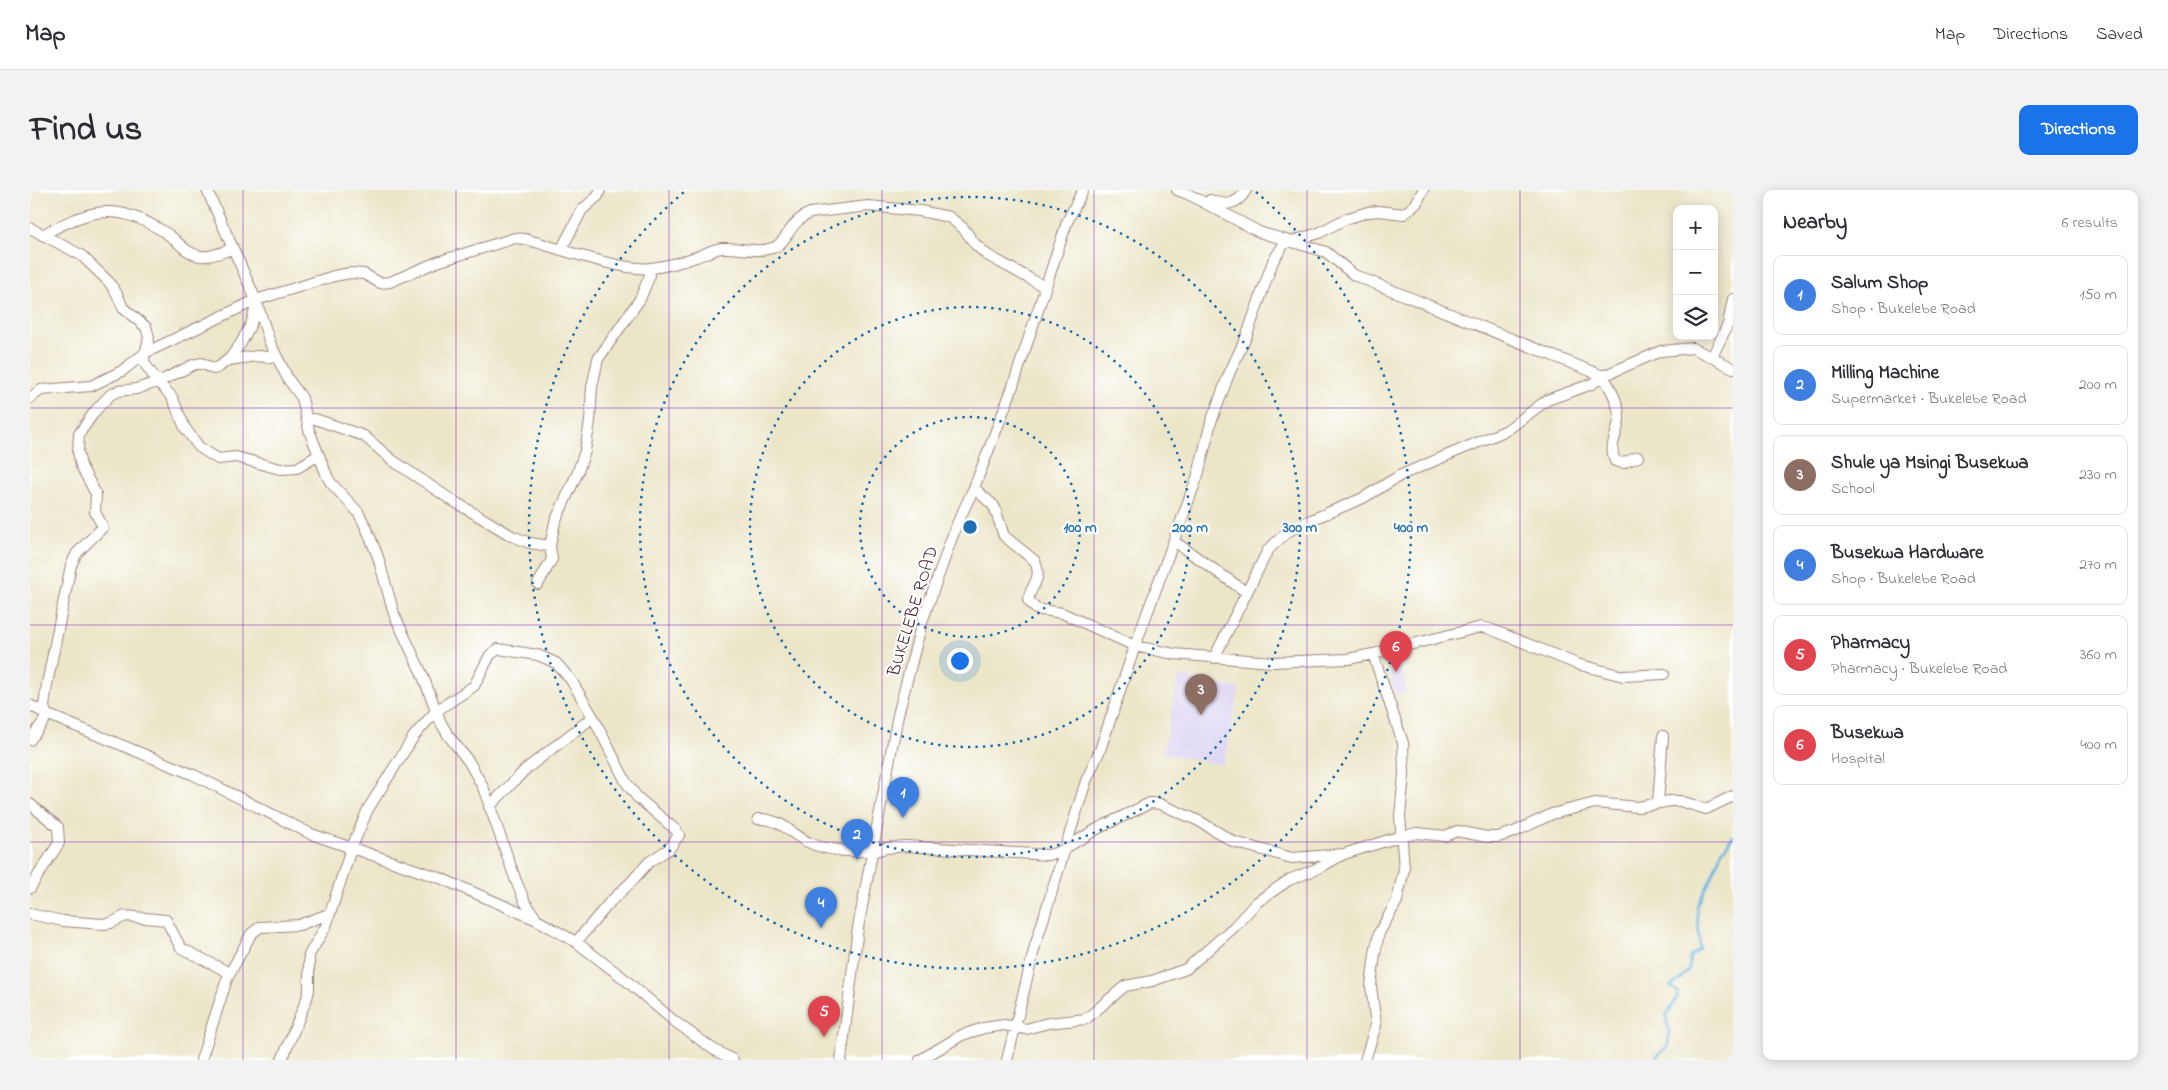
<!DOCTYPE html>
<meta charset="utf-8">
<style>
:root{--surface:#fff;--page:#f2f2f3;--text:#2b2b33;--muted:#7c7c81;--line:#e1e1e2;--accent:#1a73e8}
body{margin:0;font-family:"Indie Flower",sans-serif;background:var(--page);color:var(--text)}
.controls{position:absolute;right:15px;top:15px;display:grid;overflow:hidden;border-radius:10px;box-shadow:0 2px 12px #0003}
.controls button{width:45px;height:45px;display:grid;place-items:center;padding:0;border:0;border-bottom:1px solid var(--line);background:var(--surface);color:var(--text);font:25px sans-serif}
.you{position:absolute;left:929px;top:470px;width:18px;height:18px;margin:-12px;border:4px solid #fff;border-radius:50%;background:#1a73e8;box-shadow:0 0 0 8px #1a73e833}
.badge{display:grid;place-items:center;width:32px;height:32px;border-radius:50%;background:var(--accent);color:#fff;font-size:16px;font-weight:700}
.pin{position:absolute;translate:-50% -41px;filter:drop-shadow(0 1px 2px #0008)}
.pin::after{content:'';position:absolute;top:26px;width:18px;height:15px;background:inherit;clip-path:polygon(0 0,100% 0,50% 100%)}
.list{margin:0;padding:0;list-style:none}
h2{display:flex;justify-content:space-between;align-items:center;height:65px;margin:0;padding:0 20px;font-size:21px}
h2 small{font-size:16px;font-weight:400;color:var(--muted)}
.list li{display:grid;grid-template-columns:32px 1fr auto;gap:15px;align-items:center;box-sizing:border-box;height:80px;margin:0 10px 10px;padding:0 10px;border:1px solid var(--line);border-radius:10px}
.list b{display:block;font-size:19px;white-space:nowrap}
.list p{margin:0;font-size:16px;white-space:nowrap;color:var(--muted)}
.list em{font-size:16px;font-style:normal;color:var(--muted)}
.icon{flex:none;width:28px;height:28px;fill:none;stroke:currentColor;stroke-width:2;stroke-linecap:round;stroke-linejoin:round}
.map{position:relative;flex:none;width:1703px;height:870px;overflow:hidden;border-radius:10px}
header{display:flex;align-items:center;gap:30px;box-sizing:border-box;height:70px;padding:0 25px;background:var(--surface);border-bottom:1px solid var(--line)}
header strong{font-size:24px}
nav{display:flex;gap:28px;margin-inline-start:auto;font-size:18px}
.intro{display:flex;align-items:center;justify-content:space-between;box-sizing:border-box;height:120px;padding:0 30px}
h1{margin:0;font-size:35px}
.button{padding:12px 22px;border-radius:10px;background:var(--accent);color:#fff;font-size:18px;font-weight:700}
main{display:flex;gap:30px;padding:0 30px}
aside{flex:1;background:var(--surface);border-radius:10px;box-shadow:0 2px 12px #0003}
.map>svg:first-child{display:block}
.built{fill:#ded5f5}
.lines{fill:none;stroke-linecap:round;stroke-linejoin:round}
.stream{stroke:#68b3e1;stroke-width:2.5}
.minor-casing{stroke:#9b827a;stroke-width:12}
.minor{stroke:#fff;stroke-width:10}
.grid{fill:none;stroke:#7b2cbf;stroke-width:1;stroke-opacity:0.55}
.ring{fill:none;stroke:#1f6fb2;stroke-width:2.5;stroke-dasharray:2.5 5}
.labels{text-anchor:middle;stroke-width:4.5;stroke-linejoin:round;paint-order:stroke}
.street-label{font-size:18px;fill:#4a1f2b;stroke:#fff}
.centre{fill:#1f6fb2;stroke:#fff;stroke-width:2.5}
.ring-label{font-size:15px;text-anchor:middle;font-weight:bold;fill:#1f6fb2;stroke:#fff;stroke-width:4.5;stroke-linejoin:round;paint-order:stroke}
</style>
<header>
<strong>Map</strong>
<nav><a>Map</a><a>Directions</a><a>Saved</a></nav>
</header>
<div class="intro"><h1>Find us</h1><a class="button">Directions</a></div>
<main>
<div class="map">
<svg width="1703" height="870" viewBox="0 0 1703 870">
<rect width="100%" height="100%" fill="#fff"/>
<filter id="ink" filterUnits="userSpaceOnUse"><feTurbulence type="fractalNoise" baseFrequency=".02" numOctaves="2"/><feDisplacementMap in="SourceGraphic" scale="10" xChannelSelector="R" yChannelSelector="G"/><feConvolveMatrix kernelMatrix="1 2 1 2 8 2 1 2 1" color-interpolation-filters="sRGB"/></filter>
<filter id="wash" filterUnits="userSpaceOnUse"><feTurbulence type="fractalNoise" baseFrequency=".0096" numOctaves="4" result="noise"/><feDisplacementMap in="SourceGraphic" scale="20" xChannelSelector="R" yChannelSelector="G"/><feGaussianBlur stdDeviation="1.12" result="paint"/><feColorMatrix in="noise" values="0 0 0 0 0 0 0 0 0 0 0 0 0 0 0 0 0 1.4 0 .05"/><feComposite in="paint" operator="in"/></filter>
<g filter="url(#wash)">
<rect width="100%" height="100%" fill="#ece6c9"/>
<!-- built -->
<path class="built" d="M1368 460 1376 502 1365 504 1357 462Z
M1149 486 1209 499 1193 575 1133 563Z"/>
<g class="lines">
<!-- stream -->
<path class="stream" d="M1623 870 1638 856 1639 841 1636 826 1647 808 1648 802 1640 796 1650 790 1659 779 1660 767 1670 759 1667 716 1681 689 1691 663 1703 646"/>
</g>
</g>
<g filter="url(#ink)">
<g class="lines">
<!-- minor casing -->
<g class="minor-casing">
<path id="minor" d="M177 0 226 110 240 153 258 189 272 208 279 240 297 286 301 293 328 322 336 337 348 367 364 424 392 484 411 533 418 545 439 572 453 597 486 691 495 712 507 730
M1147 0 1158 4 1229 42 1296 62 1324 85 1573 186 1631 161 1663 158 1703 178
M1180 10C1195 16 1207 16 1216 0
M0 38 51 65 79 92 87 104 93 118 116 137 119 147 114 169 115 174 128 192 142 207 155 238 169 257 188 269 206 267 250 279 267 278 289 265
M12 45C61 19 85 11 136 43 148 51 155 63 170 66 180 68 193 61 203 59
M1263 51 1289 43 1315 29 1338 22 1349 21 1374 24 1386 14 1393 0
M531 60 552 20 568 6 570 0
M1682 167 1698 134 1703 109
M198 170 227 166 247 168
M0 208 11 200 61 196 92 181 115 163 226 110 304 86 320 83 334 84 350 93 360 92 407 72 485 48 495 49C524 57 594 82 622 78 636 76 652 72 666 67 675 64 683 59 692 58 709 57 728 64 745 57 758 51 759 32 780 23L838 16 890 21 919 27 933 38 945 54 957 65 1015 97
M277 230 285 229 334 246 362 270 420 309 482 346 500 353 520 356
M944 298 964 316 974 346 1005 371C1013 390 1001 394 998 410L1006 419 1032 423 1105 456 1144 464 1242 472 1318 469 1343 464 1451 437 1460 439 1547 474 1593 486 1634 484
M1145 352 1216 402
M508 394 522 369 520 356 525 332 547 284 555 261 560 231 562 197 568 169 610 109 620 85 619 78
M1184 468 1238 360 1257 342 1281 330 1333 308 1371 285 1477 240 1517 210 1562 194 1573 186C1580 196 1590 216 1589 229 1588 244 1578 256 1585 271L1593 273 1608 267
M0 515 16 524 164 585 281 644 410 688 507 730 546 752 592 787 644 831 683 859 703 870
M0 550 14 531 16 524 14 516 17 494 41 375 47 363 73 337 65 322 66 304 51 276 48 262 49 244 65 221 80 205 88 201 106 199 128 192 163 175 171 173 184 179 189 177 200 168 211 153 221 134 227 113
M1628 613 1633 546
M0 614 28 637 29 653 0 698
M459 617 496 579 563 527
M728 629C754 629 759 644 780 653 794 660 828 664 843 659
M842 662 856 658 875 656 1018 665 1029 662 1067 639 1120 613 1130 614 1169 631 1204 652 1262 668 1314 664 1365 648 1387 643 1415 646 1427 641 1457 647H1468L1484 642 1522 624 1565 613 1608 617 1640 611H1650L1676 619 1703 606
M0 724 33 731 73 734 81 733 95 726 136 730 151 758 200 783
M171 870 197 789 221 744 230 737 269 735 299 724
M252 870 277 808 279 800V765L296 736 321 659 338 619 384 546 406 521 444 496 460 465 468 459 508 465 526 473 541 490 563 527 596 592 607 607 646 640 649 645 639 659 619 672 601 692 581 711 546 752
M811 870 828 738 868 525 892 432 926 336 944 298 982 199 1037 32 1053 0
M890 870 932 845 954 838 974 835 996 839 1018 833 1056 829 1095 796 1122 791 1156 779 1204 737 1227 712 1259 690 1291 677 1312 665
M977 870 1005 756 1056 591 1070 560 1105 456 1168 285 1181 232 1199 184 1217 145 1243 71 1256 51
M1335 870 1346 835 1341 796 1345 764 1349 743 1367 711 1374 679 1370 626 1374 584 1373 553 1343 464"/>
</g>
<!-- minor -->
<use href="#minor" class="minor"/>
</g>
</g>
<!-- grid -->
<path class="grid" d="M213 0V870M426 0V870M639 0V870M852 0V870M1064 0V870M1277 0V870M1490 0V870M0 218H1703M0 435H1703M0 652H1703"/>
<!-- distance rings -->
<g class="ring">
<circle cx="940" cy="337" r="110"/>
<circle cx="940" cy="337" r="220"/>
<circle cx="940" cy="337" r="330"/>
<path d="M1226 2A441 441 0 1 1 654 2"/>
</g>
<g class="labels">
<!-- street labels -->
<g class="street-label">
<text transform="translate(882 421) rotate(-73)" y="6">BUKELEBE ROAD</text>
</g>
</g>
<circle cx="940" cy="337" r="8" class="centre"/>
<g class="ring-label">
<text x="1050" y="342">100 m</text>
<text x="1160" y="342">200 m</text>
<text x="1270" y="342">300 m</text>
<text x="1381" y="342">400 m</text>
</g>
</svg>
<div class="controls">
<button>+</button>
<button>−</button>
<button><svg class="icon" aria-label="layers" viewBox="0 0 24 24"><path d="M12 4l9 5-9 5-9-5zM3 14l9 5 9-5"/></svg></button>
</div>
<div class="you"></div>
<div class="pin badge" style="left:873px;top:628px;background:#3f7fe0">1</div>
<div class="pin badge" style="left:827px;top:670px;background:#3f7fe0">2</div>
<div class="pin badge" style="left:1171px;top:525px;background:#8d6e63">3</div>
<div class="pin badge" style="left:791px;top:738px;background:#3f7fe0">4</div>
<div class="pin badge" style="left:794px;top:847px;background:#e0444e">5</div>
<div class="pin badge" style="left:1366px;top:482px;background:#e0444e">6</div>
</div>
<aside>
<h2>Nearby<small>6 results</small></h2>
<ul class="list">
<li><span class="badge" style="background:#3f7fe0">1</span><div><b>Salum Shop</b><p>Shop · Bukelebe Road</p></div><em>150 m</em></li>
<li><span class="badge" style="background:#3f7fe0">2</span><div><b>Milling Machine</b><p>Supermarket · Bukelebe Road</p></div><em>200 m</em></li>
<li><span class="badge" style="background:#8d6e63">3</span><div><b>Shule ya Msingi Busekwa</b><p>School</p></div><em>230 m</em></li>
<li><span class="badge" style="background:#3f7fe0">4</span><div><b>Busekwa Hardware</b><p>Shop · Bukelebe Road</p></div><em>270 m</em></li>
<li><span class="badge" style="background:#e0444e">5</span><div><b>Pharmacy</b><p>Pharmacy · Bukelebe Road</p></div><em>360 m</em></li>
<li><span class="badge" style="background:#e0444e">6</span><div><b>Busekwa</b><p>Hospital</p></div><em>400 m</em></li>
</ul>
</aside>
</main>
